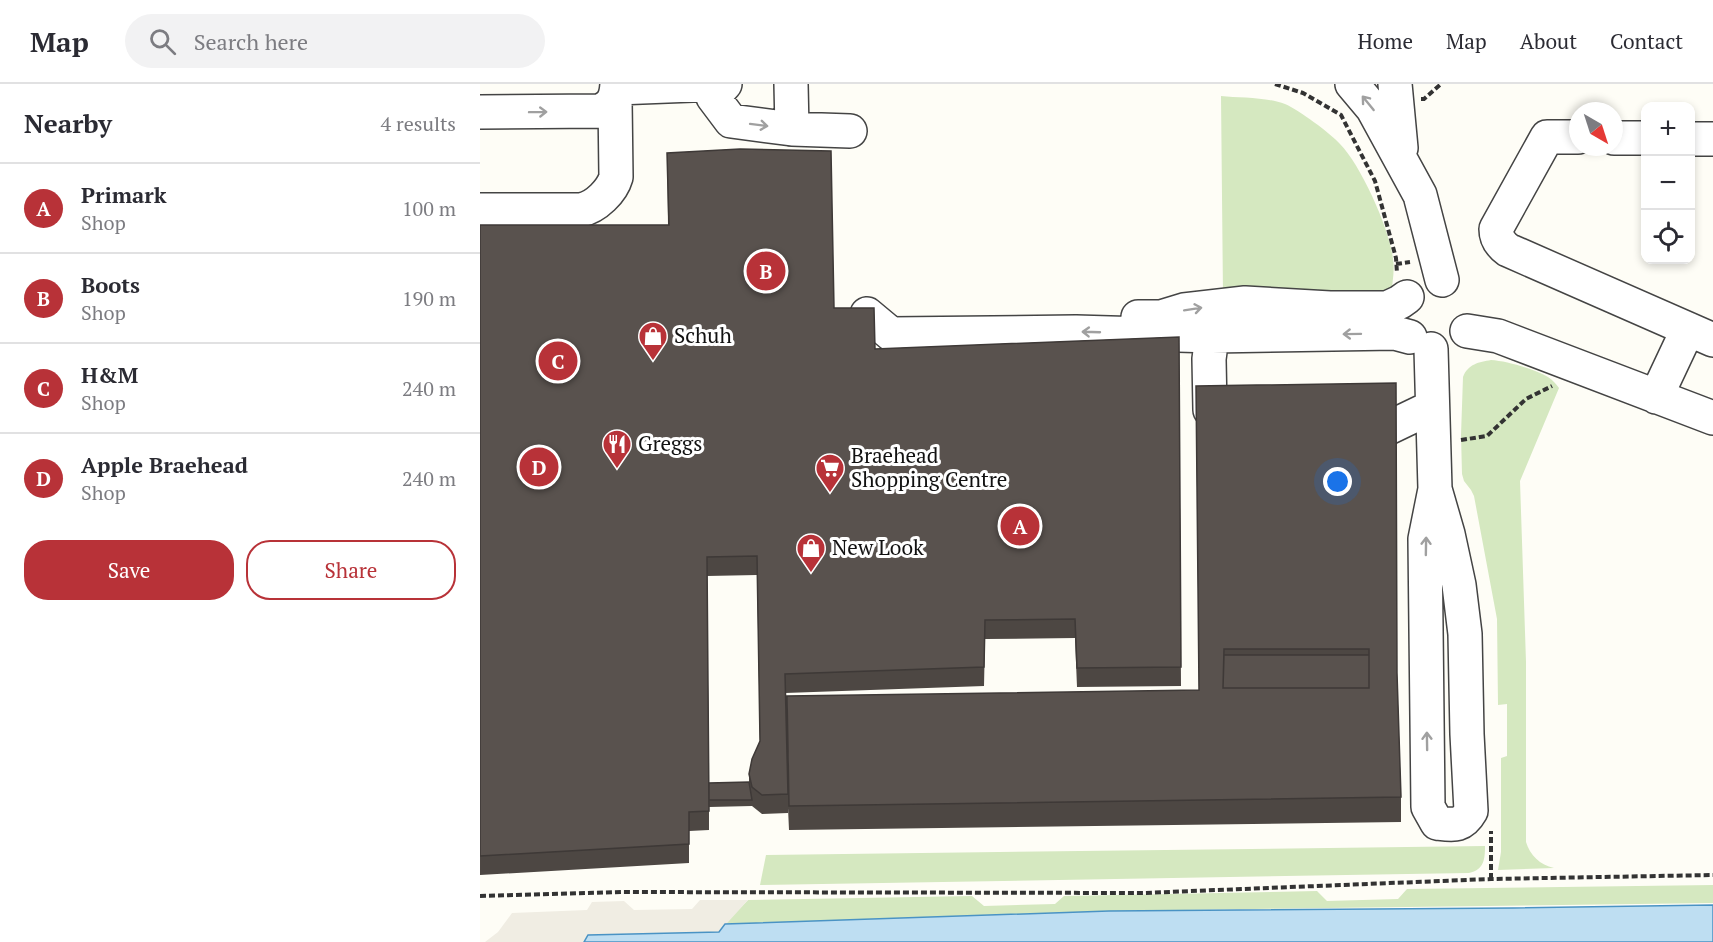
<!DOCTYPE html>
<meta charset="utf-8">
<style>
:root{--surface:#fff;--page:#f2f2f3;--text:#2b2b33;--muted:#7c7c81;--line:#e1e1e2;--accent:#b83238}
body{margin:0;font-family:"PT Serif",serif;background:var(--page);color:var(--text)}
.controls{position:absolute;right:18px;top:18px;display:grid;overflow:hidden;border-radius:12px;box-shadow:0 3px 9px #0003}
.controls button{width:54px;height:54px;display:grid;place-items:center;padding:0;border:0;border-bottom:2px solid var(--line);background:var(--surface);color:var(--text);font:30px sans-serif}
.compass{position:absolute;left:1089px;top:18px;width:54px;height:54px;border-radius:50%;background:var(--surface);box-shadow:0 3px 9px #0003;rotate:141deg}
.you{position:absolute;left:858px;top:398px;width:21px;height:21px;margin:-15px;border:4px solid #fff;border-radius:50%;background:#1a73e8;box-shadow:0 0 0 9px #1a73e833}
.badge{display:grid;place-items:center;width:39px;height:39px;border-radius:50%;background:var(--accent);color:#fff;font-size:20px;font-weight:700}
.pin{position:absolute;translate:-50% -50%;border:3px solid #fff;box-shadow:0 2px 6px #0006}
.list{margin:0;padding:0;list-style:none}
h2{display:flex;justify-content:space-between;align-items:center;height:78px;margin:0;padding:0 24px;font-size:26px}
h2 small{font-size:20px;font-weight:400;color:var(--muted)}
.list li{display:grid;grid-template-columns:39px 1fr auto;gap:18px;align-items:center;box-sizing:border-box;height:90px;padding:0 24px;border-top:2px solid var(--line)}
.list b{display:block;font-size:22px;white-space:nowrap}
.list p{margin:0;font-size:20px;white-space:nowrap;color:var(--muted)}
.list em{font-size:20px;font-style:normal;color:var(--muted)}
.actions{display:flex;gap:12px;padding:18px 24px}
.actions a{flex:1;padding:14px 0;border:2px solid var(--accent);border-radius:24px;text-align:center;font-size:21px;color:var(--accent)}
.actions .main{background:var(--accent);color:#fff}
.icon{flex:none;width:33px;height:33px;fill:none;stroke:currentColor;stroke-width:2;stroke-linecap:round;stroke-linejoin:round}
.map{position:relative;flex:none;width:1233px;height:858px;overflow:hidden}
header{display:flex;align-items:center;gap:36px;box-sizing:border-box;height:84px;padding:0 30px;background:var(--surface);border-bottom:2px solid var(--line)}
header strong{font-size:28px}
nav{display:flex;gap:33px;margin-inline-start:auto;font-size:21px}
.search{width:420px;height:54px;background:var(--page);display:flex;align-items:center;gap:15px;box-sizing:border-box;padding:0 21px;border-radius:33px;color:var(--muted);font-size:22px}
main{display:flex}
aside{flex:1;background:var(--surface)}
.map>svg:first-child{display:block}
.green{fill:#d5e8c0}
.plaza{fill:#f0ede3}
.water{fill:#bedef2;stroke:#4a93c4;stroke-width:1.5}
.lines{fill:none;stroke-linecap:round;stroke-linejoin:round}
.minor-casing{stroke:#444;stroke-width:36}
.path{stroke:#333;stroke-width:4;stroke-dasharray:6 3;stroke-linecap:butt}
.minor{stroke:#fff;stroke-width:33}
.wall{fill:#4d4743;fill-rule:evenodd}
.building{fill:#59524e;stroke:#3e3937;stroke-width:1.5;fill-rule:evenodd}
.oneway{stroke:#a0a0a0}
.labels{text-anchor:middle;stroke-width:6;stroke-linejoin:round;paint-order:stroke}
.poi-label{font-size:21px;fill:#111;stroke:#fff;text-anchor:start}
</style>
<header>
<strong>Map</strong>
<div class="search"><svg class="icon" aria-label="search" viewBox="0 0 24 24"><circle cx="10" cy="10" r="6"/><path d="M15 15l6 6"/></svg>Search here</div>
<nav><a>Home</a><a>Map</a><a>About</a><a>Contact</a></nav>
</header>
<main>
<aside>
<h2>Nearby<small>4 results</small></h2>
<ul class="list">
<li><span class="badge">A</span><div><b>Primark</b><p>Shop</p></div><em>100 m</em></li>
<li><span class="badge">B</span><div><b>Boots</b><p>Shop</p></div><em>190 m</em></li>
<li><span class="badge">C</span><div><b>H&amp;M</b><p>Shop</p></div><em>240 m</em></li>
<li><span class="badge">D</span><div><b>Apple Braehead</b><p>Shop</p></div><em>240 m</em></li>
</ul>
<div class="actions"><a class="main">Save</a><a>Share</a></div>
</aside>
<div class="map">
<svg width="1233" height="858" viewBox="0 0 1233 858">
<rect width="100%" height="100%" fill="#fefdf6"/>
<!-- green -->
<path class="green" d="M741 12C760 14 787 13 805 20 819 26 850 49 860 60 881 81 910 146 913 175 915 187 912 200 911 212H743Z
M1011 276C1027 277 1054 285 1068 293 1073 296 1076 300 1079 304L1040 397 1046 578V758C1050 771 1060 781 1074 784L1018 786 1021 768V674L1027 672V620L1018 621 1017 535 994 412 991 406 984 397 982 390 981 351 983 293C988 280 999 278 1011 276Z
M1005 762C1005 775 1004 786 989 789L280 801 286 771Z
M1233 801V819L629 827 245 840 268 816 492 812 504 822 575 820 584 812 837 807 847 817 918 815 927 805Z"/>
<!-- plaza -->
<path class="plaza" d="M220 816H268L239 848 108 851 104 858H5L18 848 32 829 107 826 112 818 144 817 154 826 212 825Z"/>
<!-- water -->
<path class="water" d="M1233 821V858H104L108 851 239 848 245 840 629 827 1033 824Z"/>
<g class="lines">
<!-- minor casing -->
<g class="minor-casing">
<path id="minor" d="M245 0 233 13 251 37 312 45
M311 0 312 45 370 47
M872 0 893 25 940 111 962 196
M915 0 921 64
M137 4 238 0
M0 28 120 27C133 21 136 14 137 0
M1098 53H1067L1016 145C1016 154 1021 161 1028 166L1233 256
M1134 54H1166
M1210 55H1233
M0 126H101C116 123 132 107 136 93L135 16
M387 230 411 250 596 248 732 252 915 249 930 253
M658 233H681L704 226 765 219 850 224H907L920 218 927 213
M987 247 1018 252 1233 334
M951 265 955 405 968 450 979 501 985 550 987 650 991 727C982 743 974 741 957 739L948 723 945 455 955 405
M1176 313 1208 245
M730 326 729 275 732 252
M900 348 952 323"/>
</g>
<!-- path -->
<path class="path" d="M795 0 823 9 861 31 895 97 916 174 917 189
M941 15H944L961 0
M916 180 930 178
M981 356 1007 352 1046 315 1072 302
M1011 795V747
M0 812 141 808 663 809 1011 795 1233 791"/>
<!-- minor -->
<use href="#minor" class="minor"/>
</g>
<!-- wall -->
<path class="wall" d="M187 69 354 224 395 265 699 253 701 602 597 603 595 554 505 555 504 602 305 609 308 700 719 606 716 302 917 589 921 713V738L309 746 308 724V729L282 730 272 722 229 723V746L209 747V779L0 791V141H188ZM277 491 280 657 269 690V698L229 699 227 492Z"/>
<!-- building -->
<path class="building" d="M260 65 351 67 354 224H394L395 265 699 253 701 583 597 584 595 535 505 536 504 583 305 590 308 710 282 711 272 703 269 690 272 675 280 657 277 472 227 473 229 727 209 728V760L0 772V141H189L187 69Z
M916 299 917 589 921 713 309 722 307 612 719 606 716 302ZM744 565H889V604H743Z
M744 571H889V604H743Z
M269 698 272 716H229V699Z"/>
<!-- one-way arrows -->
<defs><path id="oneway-shaft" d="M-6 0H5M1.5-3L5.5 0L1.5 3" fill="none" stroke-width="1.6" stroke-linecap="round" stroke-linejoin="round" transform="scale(1.5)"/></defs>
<g class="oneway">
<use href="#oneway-shaft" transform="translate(888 19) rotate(-129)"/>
<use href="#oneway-shaft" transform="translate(58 28) rotate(-1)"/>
<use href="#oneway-shaft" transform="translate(279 41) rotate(7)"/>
<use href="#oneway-shaft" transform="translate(713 225) rotate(-9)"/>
<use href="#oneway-shaft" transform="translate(611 248) rotate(-178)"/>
<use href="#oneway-shaft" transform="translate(872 250) rotate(179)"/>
<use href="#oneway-shaft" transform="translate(946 462) rotate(-89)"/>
<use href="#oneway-shaft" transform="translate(947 657) rotate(-91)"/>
</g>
<!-- icons -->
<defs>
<g id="shop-pin" transform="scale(1.5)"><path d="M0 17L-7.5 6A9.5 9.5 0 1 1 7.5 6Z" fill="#b83238" stroke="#fff"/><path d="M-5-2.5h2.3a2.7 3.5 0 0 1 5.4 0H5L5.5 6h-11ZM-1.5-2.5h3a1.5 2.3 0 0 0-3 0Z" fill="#fff"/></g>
<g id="restaurant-pin" transform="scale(1.5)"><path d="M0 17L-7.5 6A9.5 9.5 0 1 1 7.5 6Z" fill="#b83238" stroke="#fff"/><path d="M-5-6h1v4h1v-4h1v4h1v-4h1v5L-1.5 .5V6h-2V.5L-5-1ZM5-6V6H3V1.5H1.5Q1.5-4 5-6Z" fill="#fff"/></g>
<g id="supermarket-pin" transform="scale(1.5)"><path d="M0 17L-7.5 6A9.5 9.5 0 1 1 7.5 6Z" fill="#b83238" stroke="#fff"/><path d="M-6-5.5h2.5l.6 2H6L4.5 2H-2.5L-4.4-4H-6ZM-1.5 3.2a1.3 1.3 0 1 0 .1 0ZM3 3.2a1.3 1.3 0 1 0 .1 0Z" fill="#fff"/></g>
</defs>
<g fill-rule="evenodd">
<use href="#shop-pin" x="173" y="252"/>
<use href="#restaurant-pin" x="137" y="360"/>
<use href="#supermarket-pin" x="350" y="384"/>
<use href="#shop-pin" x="331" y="464"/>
</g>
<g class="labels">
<!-- poi labels -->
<g class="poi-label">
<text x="194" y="259">Schuh</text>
<text x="158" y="367">Greggs</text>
<text x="371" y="379">Braehead<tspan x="371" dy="24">Shopping Centre</tspan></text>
<text x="352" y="471">New Look</text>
</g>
</g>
</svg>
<div class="controls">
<button>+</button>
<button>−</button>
<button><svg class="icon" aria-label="locate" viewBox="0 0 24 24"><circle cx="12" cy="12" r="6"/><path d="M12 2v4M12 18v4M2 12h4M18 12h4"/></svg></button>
</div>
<svg class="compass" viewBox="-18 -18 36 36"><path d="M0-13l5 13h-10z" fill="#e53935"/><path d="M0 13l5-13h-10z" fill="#7c7c81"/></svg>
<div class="you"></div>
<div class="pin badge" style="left:540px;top:442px">A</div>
<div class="pin badge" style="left:286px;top:187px">B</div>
<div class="pin badge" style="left:78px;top:277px">C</div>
<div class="pin badge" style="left:59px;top:383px">D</div>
</div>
</main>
